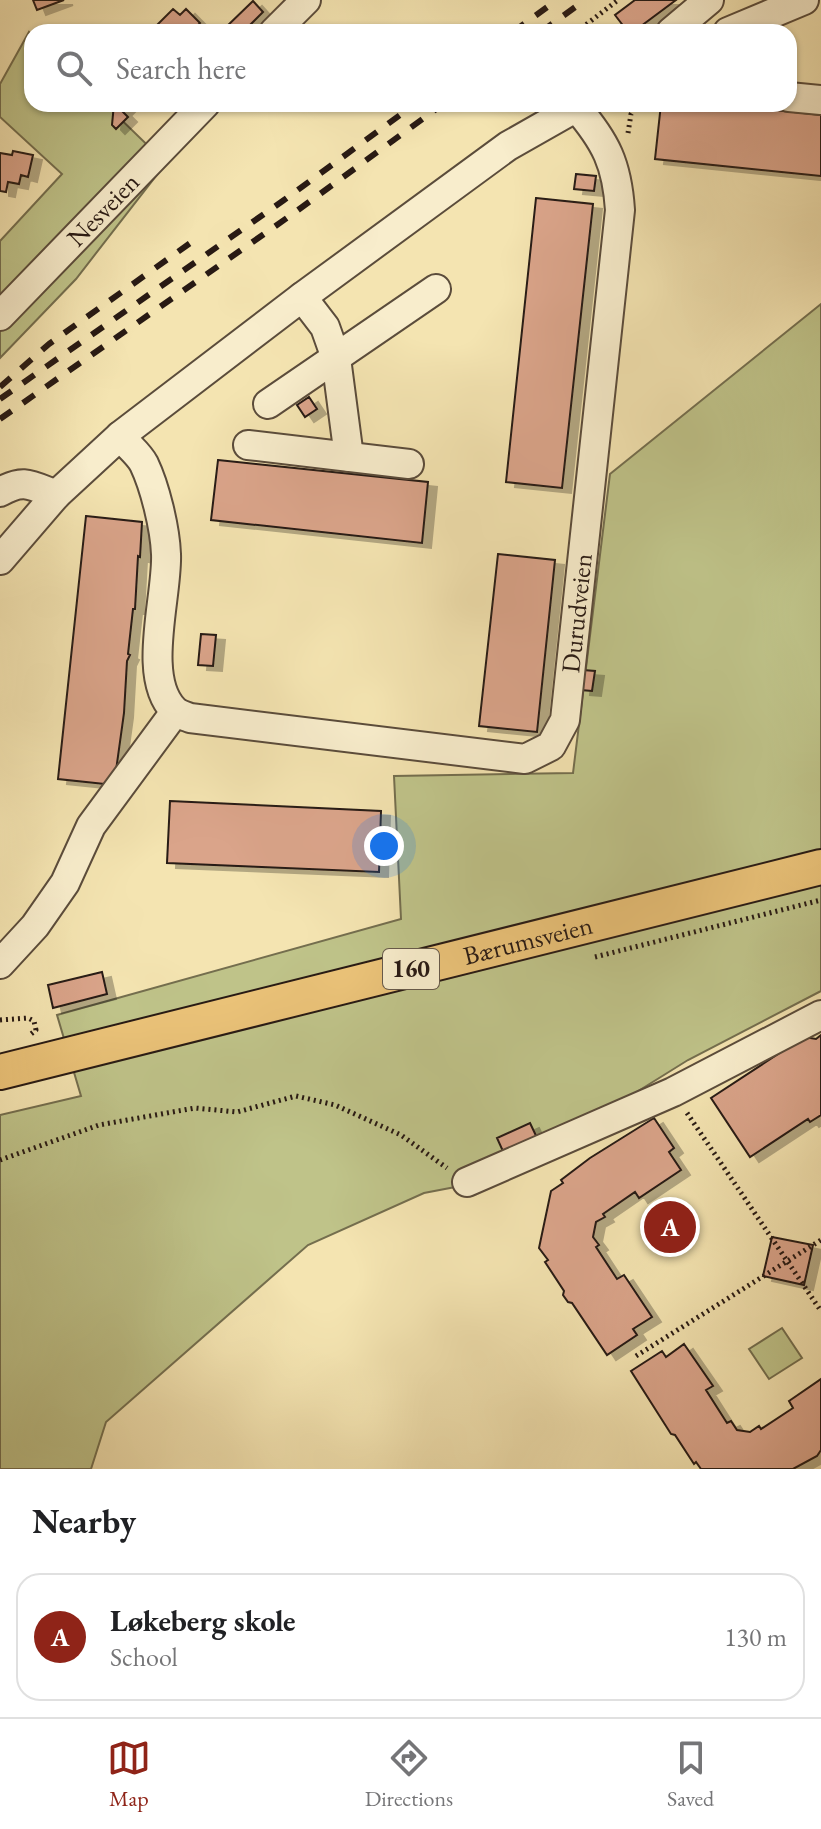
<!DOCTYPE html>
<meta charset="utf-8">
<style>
:root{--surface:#fff;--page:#f6f6f6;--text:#202124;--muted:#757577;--line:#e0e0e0;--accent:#8f2418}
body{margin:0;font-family:"EB Garamond",serif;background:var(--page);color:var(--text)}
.you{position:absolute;left:384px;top:846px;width:28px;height:28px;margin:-20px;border:6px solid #fff;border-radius:50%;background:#1a73e8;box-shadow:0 0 0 12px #1a73e833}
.badge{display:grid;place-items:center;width:52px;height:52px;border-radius:50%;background:var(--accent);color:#fff;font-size:26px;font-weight:700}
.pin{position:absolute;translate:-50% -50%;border:4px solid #fff;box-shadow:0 2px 8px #0006}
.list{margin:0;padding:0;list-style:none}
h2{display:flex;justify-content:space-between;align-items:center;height:104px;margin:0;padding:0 32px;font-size:34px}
h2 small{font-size:26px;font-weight:400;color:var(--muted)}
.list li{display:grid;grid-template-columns:52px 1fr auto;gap:24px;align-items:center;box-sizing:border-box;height:128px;margin:0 16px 16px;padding:0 16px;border:2px solid var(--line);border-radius:24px}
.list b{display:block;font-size:30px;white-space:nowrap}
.list p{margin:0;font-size:26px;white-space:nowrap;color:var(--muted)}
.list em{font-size:26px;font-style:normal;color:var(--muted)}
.icon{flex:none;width:44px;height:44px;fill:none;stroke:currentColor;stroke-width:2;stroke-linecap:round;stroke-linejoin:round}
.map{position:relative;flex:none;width:821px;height:1469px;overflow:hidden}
.search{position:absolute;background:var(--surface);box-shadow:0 2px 6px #0004;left:24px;right:24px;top:24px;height:88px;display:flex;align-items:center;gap:20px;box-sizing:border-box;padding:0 28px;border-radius:24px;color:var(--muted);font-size:30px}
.sheet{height:248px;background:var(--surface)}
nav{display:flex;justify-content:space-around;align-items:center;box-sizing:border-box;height:112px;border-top:2px solid var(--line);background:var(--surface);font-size:22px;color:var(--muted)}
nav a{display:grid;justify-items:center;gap:4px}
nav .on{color:var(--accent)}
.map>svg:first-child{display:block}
.green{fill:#bfc389;stroke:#746e4e;stroke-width:2}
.building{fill:#daa48a;stroke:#281a14;stroke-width:2;filter:url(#shadow)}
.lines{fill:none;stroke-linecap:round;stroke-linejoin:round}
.minor-casing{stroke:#5b4c3b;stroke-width:32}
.major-casing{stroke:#281a14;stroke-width:38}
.path{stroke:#281a14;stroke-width:5;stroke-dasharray:2 4;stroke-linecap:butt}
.minor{stroke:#f8edcc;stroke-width:28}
.major{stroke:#eac278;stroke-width:34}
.rail{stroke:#281a14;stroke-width:6;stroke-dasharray:14 14;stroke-linecap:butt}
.labels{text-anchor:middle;stroke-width:6;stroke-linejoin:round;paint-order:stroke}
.shield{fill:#f8edcc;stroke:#66594b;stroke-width:2}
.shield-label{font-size:24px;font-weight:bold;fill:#281a14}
.street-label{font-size:26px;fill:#281a14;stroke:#f8edcc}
</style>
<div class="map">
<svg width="821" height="1469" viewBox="0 0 821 1469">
<defs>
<filter id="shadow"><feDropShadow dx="9" dy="5" stdDeviation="0" flood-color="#0004"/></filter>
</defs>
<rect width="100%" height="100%" fill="#f4e4b1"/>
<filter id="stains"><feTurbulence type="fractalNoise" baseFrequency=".0025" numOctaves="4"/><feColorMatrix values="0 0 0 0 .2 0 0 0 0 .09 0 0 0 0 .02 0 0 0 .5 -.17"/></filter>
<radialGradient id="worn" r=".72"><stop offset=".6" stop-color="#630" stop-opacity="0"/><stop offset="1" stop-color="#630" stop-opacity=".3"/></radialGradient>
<!-- green -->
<path class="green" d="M29 32 32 35V104H105L166 163 76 279 0 358V241L62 174 0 117V84Z
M821 304V991L688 1060 497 1179 424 1193 308 1245 106 1422 91 1469H0V1115L81 1096 57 1015 401 919 394 776 573 773 610 474Z
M782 1328 802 1358 769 1379 749 1349Z"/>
<!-- building -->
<path class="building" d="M33 0H64L37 10Z
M635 0H676L633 32H628L615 15Z
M253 1 263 12 243 32H227L224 29Z
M173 9 180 15 186 9 200 23 192 32H150Z
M114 104H129L122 111 128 117 116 129 112 125Z
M661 104H719L821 115V176L655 159Z
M13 151 33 155 28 177 21 175 19 184 8 182 6 192 0 191V153L12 155Z
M576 174 596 176 594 191 574 189Z
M536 198 593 204 562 488 506 482Z
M309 397 317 409 305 417 297 405Z
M218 460 428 482 422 543 211 520Z
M86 516 142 522 140 557 138 556 135 609H133L128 654 130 655 127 661 124 713 114 785 58 779Z
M498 554 555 560 537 732 479 726Z
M201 634 216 635 213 666 198 665Z
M583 670 595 671 592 691 581 690Z
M170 801 381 811 379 872 167 863Z
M102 972 107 994 53 1008 48 985Z
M821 1035V1115L810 1122 808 1119 750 1157 711 1098 804 1037 816 1039Z
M654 1118 674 1148 669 1152 681 1170 639 1198 635 1192 603 1214 605 1217 596 1222 593 1237 599 1245 596 1247 617 1279 624 1275 652 1317 633 1329 637 1335 607 1355 572 1303 568 1302 563 1295 564 1291 545 1262 548 1260 539 1248 551 1191 563 1183 561 1180 590 1158Z
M530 1123 539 1142 506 1158 497 1138Z
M772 1237 813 1245 804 1285 763 1276Z
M684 1344 713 1386 706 1390 727 1423 731 1421 737 1430 750 1432 759 1426 761 1429 793 1408 789 1401 821 1379V1450L817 1456 793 1469H701L696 1462 694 1464 675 1435 671 1434 631 1371 662 1351 666 1357Z"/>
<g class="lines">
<!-- minor casing -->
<g class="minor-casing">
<g id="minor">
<path d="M274 32 306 0"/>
<path d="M671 32 709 0"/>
<path d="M728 32 804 0"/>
<path d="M789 97 821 100"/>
<path d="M302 297 325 327 336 358 349 457"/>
<path id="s1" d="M0 316 205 104"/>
<path d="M268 404 436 289"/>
<path id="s2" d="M120 436C127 445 139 454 144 464 155 487 165 528 166 554 168 595 141 677 174 710 178 714 185 716 190 718L525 759 551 746 565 720 620 210C617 164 606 142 576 107"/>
<path d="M248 445 409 464"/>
<path d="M0 492C24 478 31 485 56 495"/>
<path d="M0 560 56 495 120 436 302 297 508 146 582 104"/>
<path d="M0 964 35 926 65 883 91 826 175 712"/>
<path d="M467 1182 673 1092 821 1015"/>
</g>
</g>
<!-- major casing -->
<g class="major-casing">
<g id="major">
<path id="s3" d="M0 1072 821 867"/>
</g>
</g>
<!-- path -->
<path class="path" d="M581 32 579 30 618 0
M628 133 631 114 637 104
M595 957 821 900
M0 1020 28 1018 34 1021 36 1030 31 1034
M687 1113 821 1311
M0 1160 99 1125 195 1108 237 1112 296 1096 335 1105 401 1135 447 1168
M636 1356 821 1240"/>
<!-- minor -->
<use href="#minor" class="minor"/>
<!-- major -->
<use href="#major" class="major"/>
<!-- rail -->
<path class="rail" d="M513 32 557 0
M541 32 585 0
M0 387 49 344 193 241
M0 399 284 200 415 104
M0 419 294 213 443 104"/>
</g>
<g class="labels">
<!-- shield labels -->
<rect class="shield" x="383" y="949" width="56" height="40" rx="6"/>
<g class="shield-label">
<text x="411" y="977">160</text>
</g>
<!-- street labels -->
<g class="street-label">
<text dy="9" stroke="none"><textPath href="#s1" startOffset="148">Nesveien</textPath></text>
<text dy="9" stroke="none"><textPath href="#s2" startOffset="812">Durudveien</textPath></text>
<text dy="9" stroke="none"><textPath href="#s3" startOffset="544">Bærumsveien</textPath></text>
</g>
</g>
<rect width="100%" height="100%" filter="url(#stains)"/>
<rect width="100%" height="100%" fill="url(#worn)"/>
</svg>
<div class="you"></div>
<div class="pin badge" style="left:670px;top:1227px">A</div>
<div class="search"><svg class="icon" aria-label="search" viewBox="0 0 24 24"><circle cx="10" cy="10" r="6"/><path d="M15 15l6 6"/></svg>Search here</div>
</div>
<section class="sheet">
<h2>Nearby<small></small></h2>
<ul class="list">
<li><span class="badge">A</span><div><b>Løkeberg skole</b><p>School</p></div><em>130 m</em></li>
</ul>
</section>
<nav>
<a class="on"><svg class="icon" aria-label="map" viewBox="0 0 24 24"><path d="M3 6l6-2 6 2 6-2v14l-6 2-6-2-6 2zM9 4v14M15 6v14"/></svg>Map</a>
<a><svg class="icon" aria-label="directions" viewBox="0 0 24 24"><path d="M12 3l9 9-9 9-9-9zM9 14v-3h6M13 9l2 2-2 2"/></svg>Directions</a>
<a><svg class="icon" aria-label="saved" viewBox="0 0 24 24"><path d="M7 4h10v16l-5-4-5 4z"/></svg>Saved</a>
</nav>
